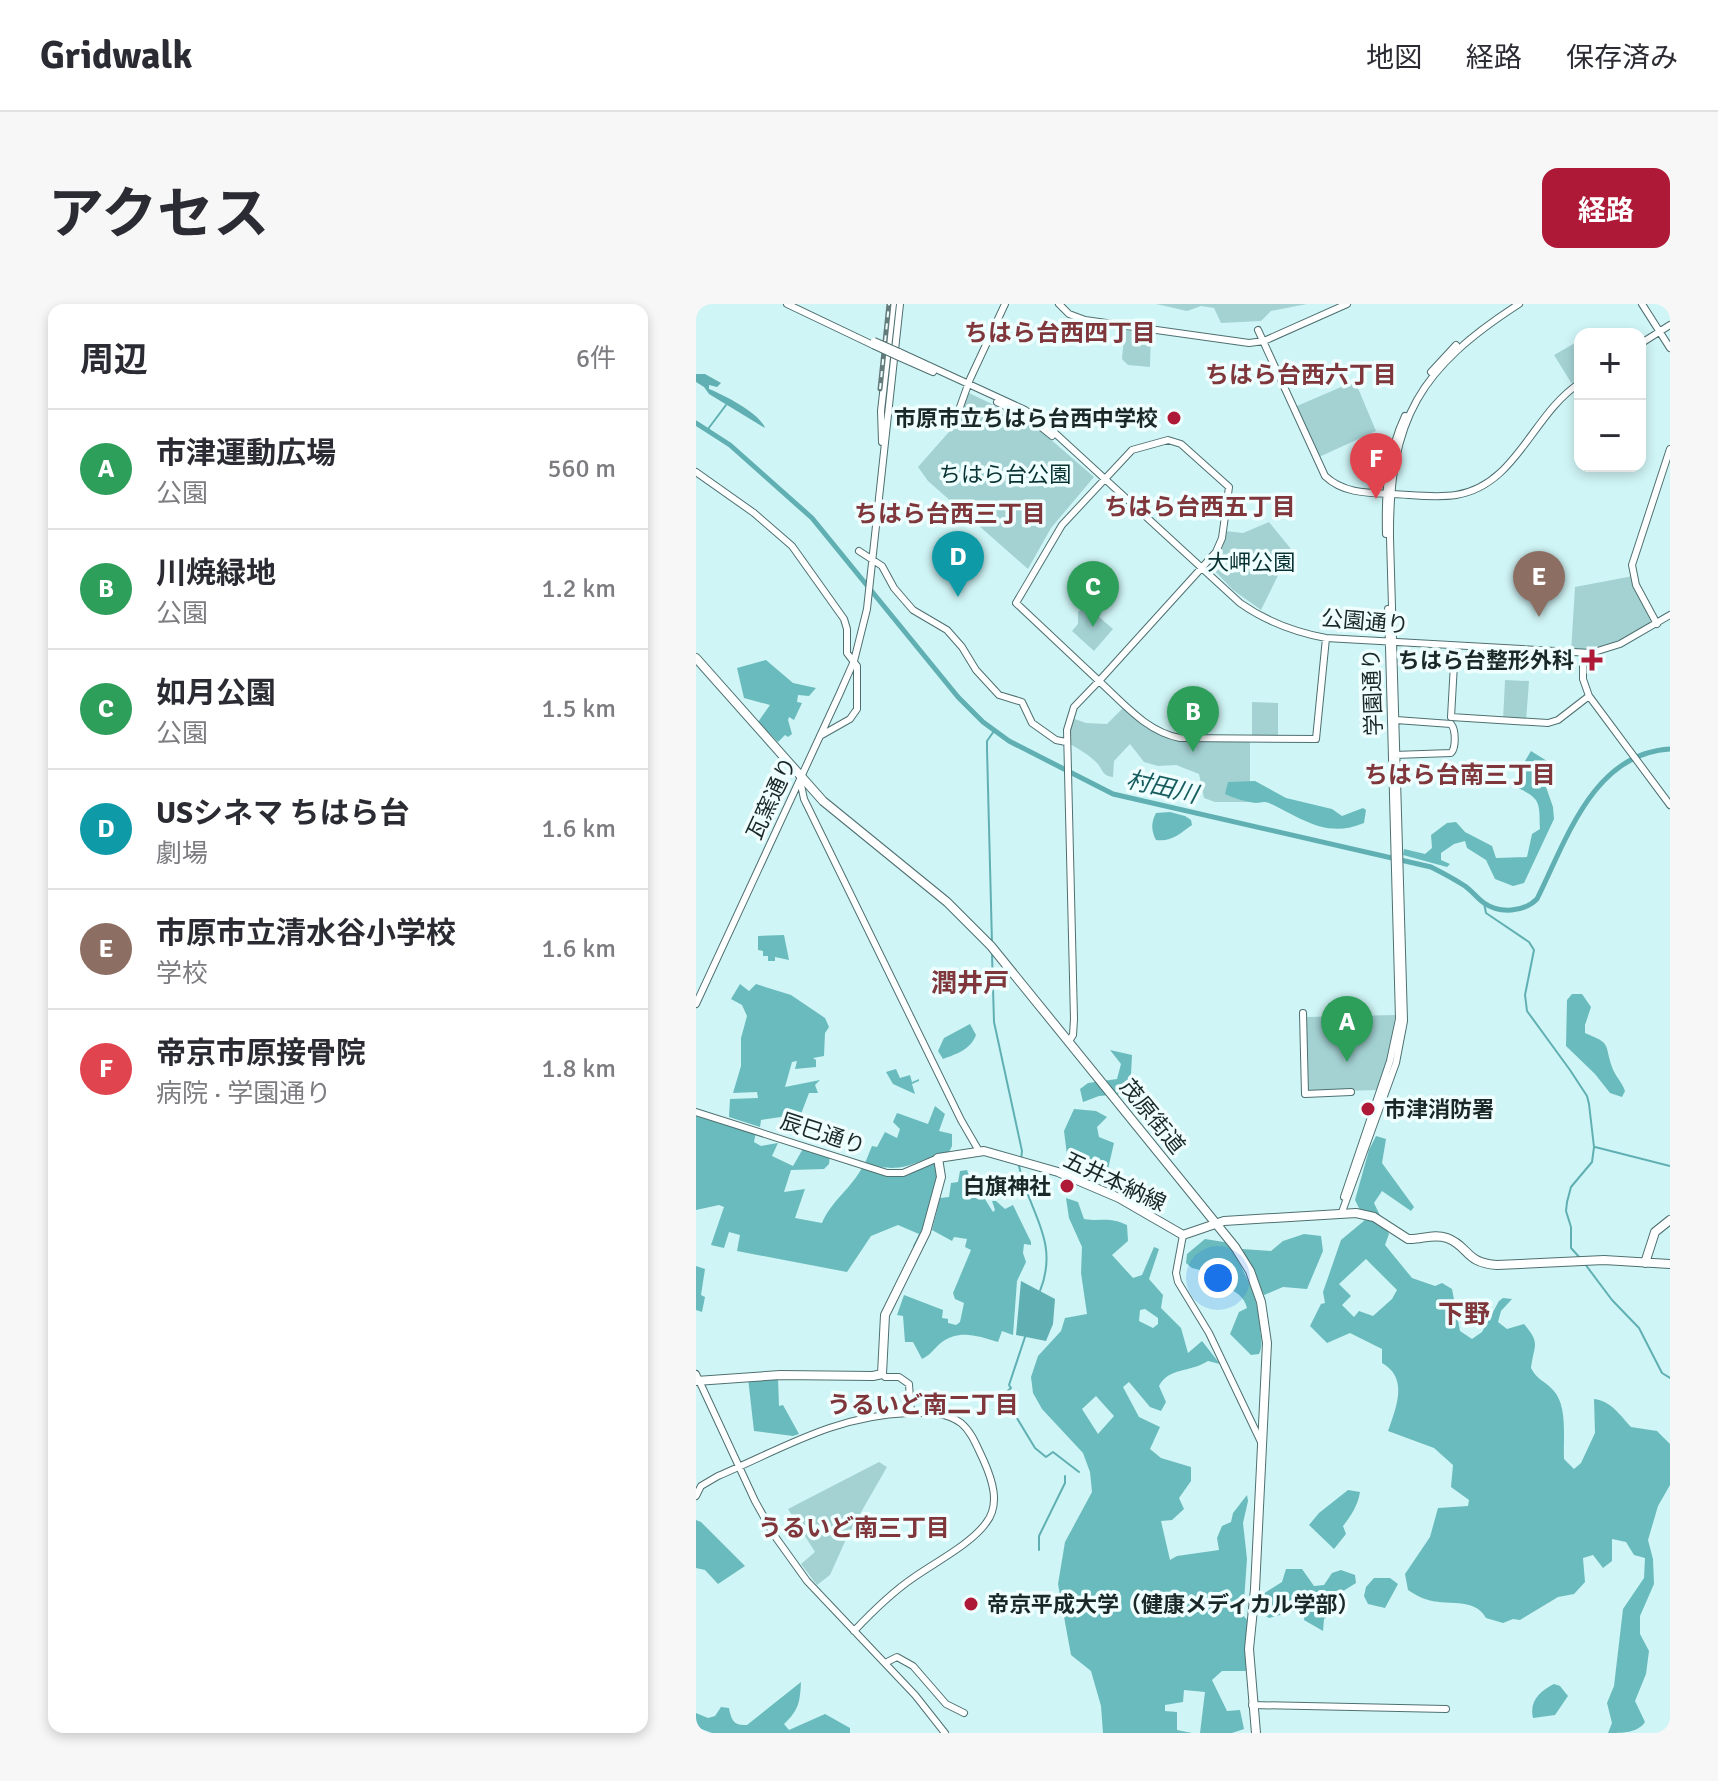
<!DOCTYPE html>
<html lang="ja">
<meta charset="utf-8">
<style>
:root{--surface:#fff;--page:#f7f7f7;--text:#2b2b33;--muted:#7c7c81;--line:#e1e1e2;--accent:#ae1937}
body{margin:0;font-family:Signika,"Noto Sans JP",sans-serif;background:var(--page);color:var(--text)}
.controls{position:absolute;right:24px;top:24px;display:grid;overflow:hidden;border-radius:16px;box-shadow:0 4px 12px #0003}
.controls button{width:72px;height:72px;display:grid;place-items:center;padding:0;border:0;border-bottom:2px solid var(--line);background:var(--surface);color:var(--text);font:40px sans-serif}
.you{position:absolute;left:522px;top:974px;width:28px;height:28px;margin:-20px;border:6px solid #fff;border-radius:50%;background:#1a73e8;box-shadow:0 0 0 12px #1a73e833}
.badge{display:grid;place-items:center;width:52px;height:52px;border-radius:50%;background:var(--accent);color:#fff;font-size:26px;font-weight:700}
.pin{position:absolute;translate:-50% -66px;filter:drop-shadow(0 2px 4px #0008)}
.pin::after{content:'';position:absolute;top:42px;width:28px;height:24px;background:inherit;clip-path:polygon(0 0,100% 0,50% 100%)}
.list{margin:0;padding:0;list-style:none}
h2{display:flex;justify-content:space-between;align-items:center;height:104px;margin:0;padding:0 32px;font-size:34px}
h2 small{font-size:26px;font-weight:400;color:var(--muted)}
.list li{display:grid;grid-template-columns:52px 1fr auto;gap:24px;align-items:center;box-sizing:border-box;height:120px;padding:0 32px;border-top:2px solid var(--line)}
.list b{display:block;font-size:30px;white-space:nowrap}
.list p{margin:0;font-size:26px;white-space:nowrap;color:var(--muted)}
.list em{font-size:26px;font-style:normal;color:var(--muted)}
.map{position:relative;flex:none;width:974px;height:1429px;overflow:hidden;border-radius:16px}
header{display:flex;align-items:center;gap:48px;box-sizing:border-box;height:112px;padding:0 40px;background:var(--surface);border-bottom:2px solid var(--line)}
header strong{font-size:38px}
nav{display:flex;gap:44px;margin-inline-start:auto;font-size:28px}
.intro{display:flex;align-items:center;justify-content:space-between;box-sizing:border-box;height:192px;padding:0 48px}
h1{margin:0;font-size:56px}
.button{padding:20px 36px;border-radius:16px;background:var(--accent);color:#fff;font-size:28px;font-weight:700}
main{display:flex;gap:48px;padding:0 48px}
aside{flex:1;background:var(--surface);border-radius:16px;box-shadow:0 4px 12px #0003}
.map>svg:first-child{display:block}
.green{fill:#a4d2d3}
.forest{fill:#6abbbd;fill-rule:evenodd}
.water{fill:#60b0b3}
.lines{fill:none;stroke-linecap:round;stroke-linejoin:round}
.stream{stroke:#60b0b3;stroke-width:2}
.river{stroke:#60b0b3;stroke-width:5}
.minor-casing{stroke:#4f7071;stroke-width:8}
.major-casing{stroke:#4f7071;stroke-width:10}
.minor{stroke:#fff;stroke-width:6}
.major{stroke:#fff;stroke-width:8}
.rail-casing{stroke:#647b7c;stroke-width:5}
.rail{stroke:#effefe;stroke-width:2;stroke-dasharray:6;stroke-linecap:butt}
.minor-bridge-casing{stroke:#4f7071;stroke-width:8;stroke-linecap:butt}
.minor-bridge{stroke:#fff;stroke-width:6}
.poi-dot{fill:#ae1937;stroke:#effefe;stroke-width:3}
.labels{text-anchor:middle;stroke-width:7;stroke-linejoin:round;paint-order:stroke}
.poi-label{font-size:22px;font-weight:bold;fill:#1a2828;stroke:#effefe;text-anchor:end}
.park-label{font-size:22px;fill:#093233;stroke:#effefe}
.street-label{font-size:22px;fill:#1a2828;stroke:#effefe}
.neighbourhood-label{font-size:24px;font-weight:bold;fill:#7f373c;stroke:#effefe}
.water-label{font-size:24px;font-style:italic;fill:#175c5e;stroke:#effefe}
.quarter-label{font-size:26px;font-weight:bold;fill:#7f373c;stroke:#effefe}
</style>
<header>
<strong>Gridwalk</strong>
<nav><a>地図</a><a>経路</a><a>保存済み</a></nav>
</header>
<div class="intro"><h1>アクセス</h1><a class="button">経路</a></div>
<main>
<aside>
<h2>周辺<small>6件</small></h2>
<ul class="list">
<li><span class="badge" style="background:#2e9e5b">A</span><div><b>市津運動広場</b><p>公園</p></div><em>560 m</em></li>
<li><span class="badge" style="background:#2e9e5b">B</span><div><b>川焼緑地</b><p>公園</p></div><em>1.2 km</em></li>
<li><span class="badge" style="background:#2e9e5b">C</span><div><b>如月公園</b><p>公園</p></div><em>1.5 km</em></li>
<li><span class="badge" style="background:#0f9aa8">D</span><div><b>USシネマ ちはら台</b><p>劇場</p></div><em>1.6 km</em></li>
<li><span class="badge" style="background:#8d6e63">E</span><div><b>市原市立清水谷小学校</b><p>学校</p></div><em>1.6 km</em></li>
<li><span class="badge" style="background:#e0444e">F</span><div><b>帝京市原接骨院</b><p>病院 · 学園通り</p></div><em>1.8 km</em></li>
</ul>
</aside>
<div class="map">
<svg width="974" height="1429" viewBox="0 0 974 1429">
<rect width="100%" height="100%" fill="#d0f5f6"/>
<!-- green -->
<path class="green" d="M460 0H611L575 7 565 17 525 19 518 4 505 2 491 7Z
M429 22 455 26 454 63 432 61 426 55Z
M879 39 884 47V76L876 80 858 51Z
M659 77 680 127 623 153 601 102Z
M273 89 327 115 345 127 398 173 355 224 332 265 232 177 222 163 259 121Z
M573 218 595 245 565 306 537 286 513 261 526 242 529 227 547 229Z
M937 272 961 320 913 345 875 349 879 283Z
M389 301 417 325 398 347 376 327 382 320V308Z
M809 376 833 377 830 418 807 417Z
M556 398 582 399V436L556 435Z
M430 401 468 430 554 435V498H519L508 494 503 470 480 461 462 462 448 458 434 440 418 457 417 473C405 472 407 464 399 457 390 449 380 443 370 438L373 413 390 419 411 420Z
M700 711 695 749 682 786 612 788 610 713Z
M183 1158 191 1163 152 1231 134 1271 121 1281 105 1260 119 1248 92 1205Z"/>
<!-- forest -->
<path class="forest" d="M70 356 97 379 120 384 113 392 102 391 101 398 106 399 98 416 93 413 92 416 96 430 92 433 89 431 82 438 62 418 74 401 48 394 41 364Z
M835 447 851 457 853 468 850 483 857 503 858 515 828 579 817 582 799 575 790 556 771 544 769 537 758 540 745 549V556L754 560 751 563 707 551 708 545 729 550 736 544 735 531 751 519 760 518 769 528 796 542 800 554 831 553 836 530 844 525C843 500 846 495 822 484V469Z
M559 477 590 494 636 505 646 512 667 504 670 506 668 519C630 535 606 514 573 499 566 497 567 499 560 499 551 498 537 494 529 490L532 478Z
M474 508 489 512 495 516 496 521C483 530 476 538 460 536 455 527 455 518 460 509Z
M88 631 93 656 79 653V657H72V652H67V647L62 646V632Z
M44 680 53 687 60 680 95 691 129 714 133 723 129 729 128 752 117 754 120 756V763L99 765 101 757 96 758 89 783 124 776 119 781 122 789H113L105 810 65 816 64 823 33 813 34 795 62 794 61 788 37 789 45 762V734L51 712 46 701 35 695Z
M876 690H886L895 703 889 721V729C916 740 908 739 916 763 919 772 926 778 929 787L926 793 914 789 899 770 870 742 871 696Z
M274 720 280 731C275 745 261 750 247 755L242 747 248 734Z
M414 746 436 751 435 770 427 790 403 792 387 798 384 785 392 779 421 775 425 760Z
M200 765 204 774 214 771 216 778 223 775V777L216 780 219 790 197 780 190 768Z
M239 802 249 810 243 827 256 830V842L253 848C216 856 210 872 169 859L176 842 181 843 189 828 201 834 204 825 197 818 201 809 232 820Z
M378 805 400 807 411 813 401 823 403 833 418 839 412 865 371 851 368 827Z
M0 810 60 828 58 838 65 842 82 839 76 852 97 862 108 843 134 852 133 860 128 865 95 866 88 888 109 885 99 914 126 919C135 897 156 884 167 862L195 871 237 858 243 865 230 918 219 945 217 942 223 930 202 921 175 932 151 968 41 947 44 931 33 928 28 944 15 941 28 903 23 901 0 906Z
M680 832 690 835 686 859 718 903 715 907 686 887 678 899 693 930 689 941 716 974 739 982 746 979 756 985 764 1027 776 1035 786 1028 803 997 807 994 816 995 805 1007 802 1018 811 1025 828 1020C845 1040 838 1040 835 1064 842 1077 848 1076 857 1086 872 1101 867 1135 868 1155L878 1165 885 1159 899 1129 898 1095C915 1097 924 1111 935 1123L961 1127 974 1140V1181L962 1202 952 1236 957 1255 958 1280 944 1312V1330L953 1347 950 1370 939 1397 949 1418C942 1429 926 1429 912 1429L916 1419 911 1399 918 1382 927 1305 948 1274 949 1254 938 1251 930 1238 916 1235V1257L907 1264 897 1251 887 1254 889 1278 878 1290 862 1293 824 1316 817 1315 807 1319 790 1314C778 1292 750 1303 729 1295 723 1293 717 1289 712 1286L709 1270 734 1233 742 1204 772 1202 773 1196 755 1183 757 1161 738 1144 692 1127C700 1104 713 1074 686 1059V1045L654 1029 631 1039 614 1022 625 1000 629 999 627 988 645 936 669 916 659 896 673 846ZM670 955 701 986 696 995 677 1012 663 1007 658 1013 646 1001 655 992 643 980Z
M271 866 281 895 287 892 297 908 299 906 296 897H300L309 905 317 901 335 938V941L328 940 327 949 330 958 321 977 317 1031 306 1027 302 1038C283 1032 263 1025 246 1038 238 1044 235 1051 226 1055L217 1038H209L207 1012 201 1011 208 991 247 1006 246 1014 252 1015V1019L260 1021 264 1018 268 999 259 995 257 989 275 946 269 943 271 935 258 933 256 937 236 926 244 894 253 893 255 879 262 878 264 867Z
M370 894 382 898 388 915C407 918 411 912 431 921L432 937 416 951 437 974 446 971 458 943 463 945 453 975 467 991 465 1004 485 1024 492 1049 506 1037 524 1060 512 1057C493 1069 473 1063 463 1082L470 1098 465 1107 454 1103 433 1078 427 1083 443 1113 464 1123 454 1145 465 1154 495 1163V1177L483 1194 488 1205 476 1216 465 1217 474 1256 481 1252 523 1246 521 1234 526 1222 535 1218 537 1209 551 1191 552 1197 547 1219 551 1255 547 1311 552 1317 551 1367H526L516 1376 531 1407 544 1406 548 1425 536 1429H504L509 1388 488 1386 487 1398 469 1401V1407L481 1408V1426L496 1429H407L405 1402 395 1367 375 1351 362 1280 369 1238 396 1188 394 1168 387 1149 346 1105 337 1089 335 1073 342 1052 365 1027 369 1014 391 1010 385 969 386 943 373 914ZM449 1005 462 1014V1020L457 1024 443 1017 444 1006ZM400 1092 418 1112 402 1130 386 1105Z
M608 930 625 932 627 947 611 985 587 983 568 991 546 945 575 947 587 937Z
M509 935 534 939C547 969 563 991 564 1024 565 1034 567 1042 563 1050L555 1051 534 1030 543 1008 551 1004C546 983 521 982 504 976V966L496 964 490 959 491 950Z
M0 962 9 965 5 991 9 993 6 1008 0 1006Z
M52 1074H82L83 1102 87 1101 103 1130 97 1132 58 1127Z
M652 1186 664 1188C662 1201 655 1212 647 1222L650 1230 638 1245 613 1221 623 1209Z
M0 1216 5 1218 49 1262 22 1280 9 1266 0 1264Z
M590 1265H606L618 1282 628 1281 636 1269 645 1266 659 1271 660 1279 631 1297 636 1309 628 1315 627 1327 608 1316 609 1308H595L573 1314 564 1308 562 1293 586 1278Z
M678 1274H694L702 1280 689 1304 672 1300 668 1292 670 1283Z
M105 1378C104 1398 103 1406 88 1420L93 1426 129 1410 154 1424V1429H16L0 1423V1409L12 1414 19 1412 25 1403 33 1404C35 1416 38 1422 51 1421Z
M858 1380 864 1382 872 1392 859 1411 837 1414C833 1397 844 1387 858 1380Z"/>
<!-- water -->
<path class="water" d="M0 70H9L25 79 21 83 13 81V85C26 90 64 109 69 124L13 90 8 83 0 78Z
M325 977 359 995 357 1020 350 1037 320 1031Z"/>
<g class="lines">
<!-- stream -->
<path class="stream" d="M12 125 30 101
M788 599 790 609 833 638 838 646 829 691 831 707 874 766 891 792 893 800 898 843 896 858 875 883 871 898 870 907 875 923V944L885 955
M296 639 291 445V437L298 427
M296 650 298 718 326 847 325 856
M899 843 974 862
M323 862C333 909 364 937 344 987
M889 960 916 996 943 1024 966 1069 974 1074
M329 1033 313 1081 315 1084 307 1091 339 1144 350 1153 357 1148 383 1168
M343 1246V1232L369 1179V1172"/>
<!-- river -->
<path class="river" d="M0 119 34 141 116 214 262 393 287 418 313 437 417 490 735 563C747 569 758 575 769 582 776 587 781 594 788 599 804 610 828 608 841 595 870 537 897 449 974 445"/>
<!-- minor casing -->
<g class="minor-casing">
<path id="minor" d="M91 0 177 41
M363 0 373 10 389 16 553 39 568 37 651 0
M946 0 974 44
M562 26 629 172C648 190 673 189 698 190 718 191 740 194 760 191 821 181 836 110 884 79
M944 40 974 21
M203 48 329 106 348 119 544 299C571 318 598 328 630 334L895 349 924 340 974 311
M203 53 237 68
M735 68 760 41
M301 98 335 115 356 132
M264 103 274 75 309 0
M186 138 185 107 197 0
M0 168 58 209 96 242 148 315 151 325V349L161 362V405L154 415 124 432
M690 230C689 189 691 150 709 112
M163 247 186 262 198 284 217 306 251 326 266 343 280 366 303 391 326 398 336 419 360 436 370 438
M961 320 940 281 936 261 974 145
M759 342 755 413 852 419 862 416 893 392
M887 349V375L893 392 974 501
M698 451 755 449C760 444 760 426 755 420L700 416
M104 476 108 495 265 816 283 847
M0 700 143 391 158 357 171 305 204 0
M607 709 609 790 655 788
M373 737 377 731 378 715 371 426 378 403 403 377 320 299 366 221 436 146 472 136 485 140 533 183 526 234 520 248 403 377C428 400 451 428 484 434L620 435 630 334
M0 808 191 869H207L242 854
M648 893 694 757 703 715 692 305
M646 908 700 759 708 717 694 234C693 114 724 64 823 0
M487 931 480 969 482 978 513 1029 565 1138
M0 1070 59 1197 78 1231 111 1277 219 1391 249 1429
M186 1070 189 1073H203L213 1080 215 1109
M0 1192 5 1182 22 1172C88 1144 138 1112 212 1109 230 1109 249 1107 265 1119 276 1128 281 1143 287 1155 296 1175 305 1200 290 1219 275 1240 238 1259 217 1274 195 1289 176 1308 158 1327
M189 1359 201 1353 217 1362 250 1400 268 1409
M556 1401 750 1405"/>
</g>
<!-- major casing -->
<g class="major-casing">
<path id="major" d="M0 354 127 497 251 598 295 642 539 943 554 967 565 998 571 1039 559 1285 553 1345 560 1429
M949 959 959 928 974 916
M0 1077 84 1071 177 1072 186 1070 189 1011 230 928 245 873 242 854 288 847 362 868 423 894 487 931 528 917 660 909 678 913 712 935C725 936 737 929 751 934 773 942 769 959 801 961L908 956 974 960"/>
</g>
<!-- minor -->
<use href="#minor" class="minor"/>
<!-- major -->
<use href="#major" class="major"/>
<!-- rail casing -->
<g class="rail-casing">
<path id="rail" d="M184 85 193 0"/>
</g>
<!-- rail -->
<use href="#rail" class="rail"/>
<!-- minor-bridge casing -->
<g class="minor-bridge-casing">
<path id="minor-bridge" d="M178 37 203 48
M177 41 203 53"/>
</g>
<!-- minor-bridge -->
<use href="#minor-bridge" class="minor-bridge"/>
</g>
<!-- markers -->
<g class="poi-dot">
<circle cx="478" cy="114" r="8"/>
<path d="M892 344h8v8h8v8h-8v8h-8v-8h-8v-8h8z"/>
<circle cx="672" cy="805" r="8"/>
<circle cx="371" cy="882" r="8"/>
<circle cx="275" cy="1300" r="8"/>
</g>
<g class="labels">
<!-- poi labels -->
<g class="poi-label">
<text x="462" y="122">市原市立ちはら台西中学校</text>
<text x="878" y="364">ちはら台整形外科</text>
<text x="688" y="813" text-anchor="start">市津消防署</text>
<text x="355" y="890">白旗神社</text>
<text x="291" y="1308" text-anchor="start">帝京平成大学（健康メディカル学部）</text>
</g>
<!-- park labels -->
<g class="park-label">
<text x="309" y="178">ちはら台公園</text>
<text x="555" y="266">大岬公園</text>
</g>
<!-- street labels -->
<g class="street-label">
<text transform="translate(669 317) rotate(5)" y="8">公園通り</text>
<text transform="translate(676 388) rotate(-92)" y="8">学園通り</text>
<text transform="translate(75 494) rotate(-65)" y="8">瓦窯通り</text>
<text transform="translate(457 812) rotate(51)" y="8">茂原街道</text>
<text transform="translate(127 829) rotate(18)" y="8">辰巳通り</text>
<text transform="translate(419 877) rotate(25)" y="8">五井本納線</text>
</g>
<!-- neighbourhood labels -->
<g class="neighbourhood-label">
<text x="364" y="37">ちはら台西四丁目</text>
<text x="605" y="79">ちはら台西六丁目</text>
<text x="504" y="211">ちはら台西五丁目</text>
<text x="254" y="218">ちはら台西三丁目</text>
<text x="764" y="479">ちはら台南三丁目</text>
<text x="227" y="1109">うるいど南二丁目</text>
<text x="158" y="1232">うるいど南三丁目</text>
</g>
<!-- water labels -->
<g class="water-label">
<text transform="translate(466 483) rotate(13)" y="8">村田川</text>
</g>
<!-- quarter labels -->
<g class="quarter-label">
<text x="274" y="688">潤井戸</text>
<text x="768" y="1019">下野</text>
</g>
</g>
</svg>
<div class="controls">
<button>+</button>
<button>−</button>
</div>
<div class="you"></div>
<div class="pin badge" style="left:651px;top:758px;background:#2e9e5b">A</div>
<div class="pin badge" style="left:497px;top:448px;background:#2e9e5b">B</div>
<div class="pin badge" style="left:397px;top:323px;background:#2e9e5b">C</div>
<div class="pin badge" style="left:262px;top:293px;background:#0f9aa8">D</div>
<div class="pin badge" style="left:843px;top:313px;background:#8d6e63">E</div>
<div class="pin badge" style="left:680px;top:195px;background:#e0444e">F</div>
</div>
</main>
